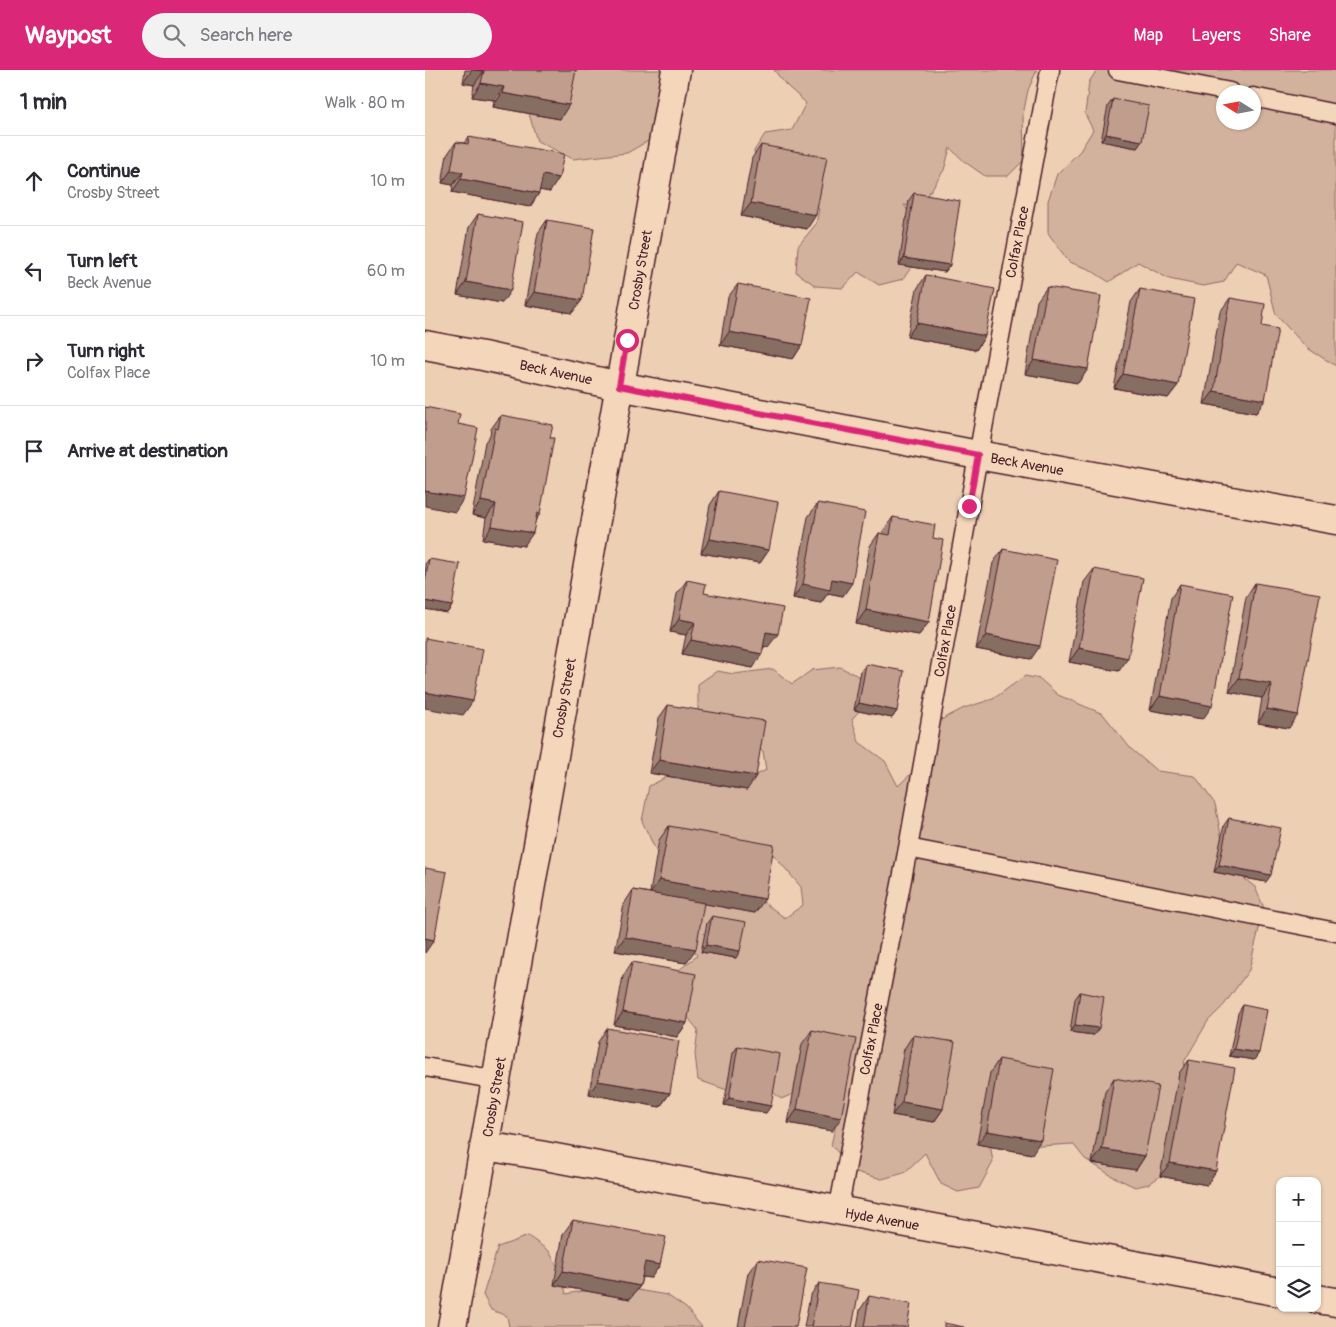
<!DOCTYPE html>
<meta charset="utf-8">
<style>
:root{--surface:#fff;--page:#f2f2f3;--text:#2b2b33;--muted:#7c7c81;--line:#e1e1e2;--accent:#db2777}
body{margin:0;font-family:Pangolin,sans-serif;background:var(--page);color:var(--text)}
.controls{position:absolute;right:15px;bottom:15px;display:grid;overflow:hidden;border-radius:10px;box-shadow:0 1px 4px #0004}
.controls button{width:45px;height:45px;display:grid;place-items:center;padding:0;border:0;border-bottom:1px solid var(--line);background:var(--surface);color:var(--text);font:25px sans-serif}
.compass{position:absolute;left:791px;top:15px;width:45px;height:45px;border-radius:50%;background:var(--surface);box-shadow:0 1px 4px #0004;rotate:281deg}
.stop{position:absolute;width:15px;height:15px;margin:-11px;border:4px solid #db2777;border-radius:50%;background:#fff}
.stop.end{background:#db2777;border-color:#fff;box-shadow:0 1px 5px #0008}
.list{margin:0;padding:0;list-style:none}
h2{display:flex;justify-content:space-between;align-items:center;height:65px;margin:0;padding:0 20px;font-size:21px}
h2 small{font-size:16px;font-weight:400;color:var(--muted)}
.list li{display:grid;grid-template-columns:32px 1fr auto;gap:15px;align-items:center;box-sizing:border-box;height:90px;padding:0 20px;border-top:1px solid var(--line)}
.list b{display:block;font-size:19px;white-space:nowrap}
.list p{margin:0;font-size:16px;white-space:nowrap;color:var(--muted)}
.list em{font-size:16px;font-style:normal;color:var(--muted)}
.icon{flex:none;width:28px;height:28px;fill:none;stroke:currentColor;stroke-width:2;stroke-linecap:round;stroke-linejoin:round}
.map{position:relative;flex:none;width:911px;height:1257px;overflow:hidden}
header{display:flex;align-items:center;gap:30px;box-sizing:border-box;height:70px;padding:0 25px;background:var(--accent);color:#fff}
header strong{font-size:24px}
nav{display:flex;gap:28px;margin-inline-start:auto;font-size:18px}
.search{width:350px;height:45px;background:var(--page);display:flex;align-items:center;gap:12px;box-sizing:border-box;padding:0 18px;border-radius:28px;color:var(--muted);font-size:19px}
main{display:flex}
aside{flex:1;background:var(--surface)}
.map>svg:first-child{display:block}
.green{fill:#d2b29d;stroke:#8e6864;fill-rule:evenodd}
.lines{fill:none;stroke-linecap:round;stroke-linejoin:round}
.service-casing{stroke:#4a1f2b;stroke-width:21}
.minor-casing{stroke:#4a1f2b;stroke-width:31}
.tertiary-casing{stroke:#4a1f2b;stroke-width:31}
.service{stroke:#f4d6ba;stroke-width:18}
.minor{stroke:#f4d6ba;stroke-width:28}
.tertiary{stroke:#f4d6ba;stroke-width:28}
.wall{fill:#a58779;stroke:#4a1f2b}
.shaded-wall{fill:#866e63;stroke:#4a1f2b}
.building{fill:#c09d8d;stroke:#4a1f2b}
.route{stroke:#db2777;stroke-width:6}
.labels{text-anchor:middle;stroke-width:4.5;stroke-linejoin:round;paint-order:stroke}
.street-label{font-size:14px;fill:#4a1f2b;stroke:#f4d6ba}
</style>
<header>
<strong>Waypost</strong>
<div class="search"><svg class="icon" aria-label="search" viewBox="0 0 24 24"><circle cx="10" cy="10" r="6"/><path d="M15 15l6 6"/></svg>Search here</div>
<nav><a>Map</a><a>Layers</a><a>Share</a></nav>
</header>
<main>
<aside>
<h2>1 min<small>Walk · 80 m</small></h2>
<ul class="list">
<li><svg class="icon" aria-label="ahead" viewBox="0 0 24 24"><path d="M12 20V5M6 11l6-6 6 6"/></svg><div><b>Continue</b><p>Crosby Street</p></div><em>10 m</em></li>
<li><svg class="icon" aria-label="left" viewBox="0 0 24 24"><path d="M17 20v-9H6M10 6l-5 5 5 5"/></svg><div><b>Turn left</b><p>Beck Avenue</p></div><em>60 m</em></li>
<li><svg class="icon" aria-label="right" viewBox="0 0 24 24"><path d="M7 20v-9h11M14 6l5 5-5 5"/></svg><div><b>Turn right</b><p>Colfax Place</p></div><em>10 m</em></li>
<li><svg class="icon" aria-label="arrive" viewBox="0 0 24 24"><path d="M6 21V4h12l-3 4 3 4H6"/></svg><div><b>Arrive at destination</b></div></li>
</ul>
</aside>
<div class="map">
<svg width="911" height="1257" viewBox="0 0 911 1257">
<rect width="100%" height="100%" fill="#edcfb4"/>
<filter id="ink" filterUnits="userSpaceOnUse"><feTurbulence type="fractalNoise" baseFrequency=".02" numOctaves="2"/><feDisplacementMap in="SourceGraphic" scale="10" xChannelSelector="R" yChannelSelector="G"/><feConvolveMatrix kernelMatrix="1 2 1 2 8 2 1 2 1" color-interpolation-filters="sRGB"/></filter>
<g filter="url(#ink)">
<!-- green -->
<path class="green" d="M59 0H266L251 54 223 71 202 83 148 89 112 71 100 30Z
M349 0H612L603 20 598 45 599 90 583 106H560L540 92 525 78 519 100 506 120 493 137 479 135 489 150 493 188 478 209 454 215 433 202 418 218 391 216 371 202 373 176 391 154 394 139 377 123 332 105 329 81 340 64 367 60 381 33 361 15Z
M672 0H911V296L882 278 851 245 841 205 811 192 799 212 778 216 744 209 713 192 684 212 664 199 644 192 623 163V131L632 104 655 81 668 60 660 44 664 12ZM798 22H828V52H798Z
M415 597 445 612 442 632 427 649 434 672 460 691 473 716 490 700 512 652 539 638 568 629 600 606 615 609 633 625 678 644 706 679 732 701 770 706 790 734 802 795 830 817 839 838 824 900 799 935 783 951 759 992 768 1021 757 1091 724 1114 710 1117 687 1106 660 1089 648 1074 615 1076 586 1051 563 1061 568 1092 554 1118 533 1122 516 1114 500 1083 479 1103 457 1109 431 1102 406 1075 411 1054 380 1019 356 1029 336 1012 308 1022 273 1010 270 984 273 960 249 930 250 903 272 886 255 851 257 820 313 813 360 848 378 835 376 817 349 785 322 792 235 789 217 751 224 716 250 703 315 713 341 700 338 681 299 666 273 639V614L292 601 309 604 348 599 367 614 387 600Z
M103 1166 124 1181 137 1205 141 1224 170 1219 200 1218 242 1225 261 1238 277 1257H84L82 1246 66 1240 58 1225 73 1177Z"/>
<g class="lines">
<!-- service casing -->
<g class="service-casing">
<path id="service" d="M693 0 805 22
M828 27 911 44
M483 778 911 862
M0 997 72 1010
M413 1141 483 778 562 336 625 0"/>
</g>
<!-- minor casing -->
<g class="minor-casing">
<path id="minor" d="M0 275 58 286 194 316 553 385 911 450
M60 1076 109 1084 855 1222
M892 1229 911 1232"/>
</g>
<!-- tertiary casing -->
<g class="tertiary-casing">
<path id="tertiary" d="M27 1257C104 838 175 419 251 0"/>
</g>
<!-- service -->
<use href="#service" class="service"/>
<!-- minor -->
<use href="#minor" class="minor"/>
<!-- tertiary -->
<use href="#tertiary" class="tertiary"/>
</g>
<!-- wall -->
<path class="wall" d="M40 0H151L135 49 68 37 69 30 47 27 49 15 38 13Z
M688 29 717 71 712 78 676 71 683 36Z
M44 67 125 122 115 120 114 123 105 137 27 122 28 115 17 113 22 85 31 72 39 73Z
M336 75 382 159 316 146 327 88Z
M489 123 525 195 520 202 474 195 484 130Z
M53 144 77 233 32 225 44 157Z
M122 150 157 230 147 243 100 235 113 163Z
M501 205 560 266 551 280 482 267 492 219Z
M313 214 377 275 368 289 295 275 303 227Z
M622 217 663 299 653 313 600 304 612 231Z
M715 219 753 315 743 328 689 318 706 232Z
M805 228 837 256 840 330 831 343 779 334 795 242Z
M76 345 110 450 99 476 58 469 61 448 47 445 60 372 65 365 66 359Z
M294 421 344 480 335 493 276 483 285 435Z
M393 433 418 526 403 523 396 533 368 528 383 447Z
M468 447 508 468 504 552 494 565 431 554 445 476 454 463 458 464V461Z
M578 479 606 589 551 579 568 493Z
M4 489 27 536 22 543 0 539V494Z
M669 499 694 601 644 592 659 512Z
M262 510 279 523 343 577H339L328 598 257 584 261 565 245 562 252 524Z
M830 513 864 658 833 653 837 628 804 622 821 527Z
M755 514 778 649 725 640 746 528Z
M441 594 472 641 467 648 429 640 436 601Z
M243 635 322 720 224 703 234 648Z
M804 748 841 812 789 802 799 755Z
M244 756 330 843 278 833 261 893 190 881 199 834 208 820 225 823 234 770Z
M287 846 311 888 276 882 282 853Z
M207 892 262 953 252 967 189 955 198 906Z
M655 922 669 965 645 962 650 929Z
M818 935 829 990 804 986 813 943Z
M182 958 245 1023 235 1037 164 1024 173 972Z
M387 960 407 1061 363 1053 377 974Z
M488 965 518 1039 509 1052 467 1045 479 979Z
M313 976 341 1043 299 1035 308 983Z
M574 989 607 1084 552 1074 565 1003Z
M764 990 782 1115 735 1106 754 1003Z
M689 1008 720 1086 711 1100 667 1093 680 1022Z
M148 1150 226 1208 217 1207 215 1216 205 1229 129 1215 138 1164Z
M333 1189 371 1257H313L323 1203Z
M394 1213 427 1257H379L385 1226Z
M444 1226 482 1257H432L435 1240Z"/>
<!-- shaded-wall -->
<path class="shaded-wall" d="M47 0 59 1 49 15 38 13Z
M56 13 79 17 69 30 47 27Z
M77 23 144 35 135 49 68 37Z
M681 64 717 71 712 78 676 71Z
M26 100 38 102 28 115 17 113Z
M118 105 134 108 125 122 108 119Z
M36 109 114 123 105 137 27 122Z
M326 133 391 145 382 159 316 146Z
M479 188 525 195 520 202 474 195Z
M41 212 86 220 77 233 32 225Z
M109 222 157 230 147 243 100 235Z
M492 253 560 266 551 280 482 267Z
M304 262 377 275 368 289 295 275Z
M609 290 663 299 653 313 600 304Z
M698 304 753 315 743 328 689 318Z
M789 321 840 330 831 343 779 334Z
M0 421 39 428 30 442 0 436Z
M56 431 71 434 61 448 47 445Z
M112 443 115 444 106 457Z
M67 456 108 463 99 476 58 469Z
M285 469 344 480 335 493 276 483Z
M407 509 427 513 418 526 403 523 396 533 368 528 378 514Z
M0 531 27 536 22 543 0 539Z
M441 540 504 552 494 565 431 554Z
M254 549 270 552 261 565 245 562Z
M341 562 353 564 343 577 332 575Z
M561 565 615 576 606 589 551 579Z
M266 570 337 584 328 598 257 584Z
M654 578 703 588 694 601 644 592Z
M814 608 847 614 837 628 804 622Z
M0 622 48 631 38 645 0 638Z
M735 626 787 636 778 649 725 640Z
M434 633 472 641 467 648 429 640Z
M842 639 873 645 864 658 833 653Z
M234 690 331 706 322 720 224 703Z
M794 795 846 805 841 812 789 802Z
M234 810 340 829 330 843 225 824Z
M200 867 271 879 261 893 190 881Z
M0 868 9 870 0 883Z
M281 875 315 881 311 888 276 882Z
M198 942 262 953 252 967 189 955Z
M650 955 674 958 669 965 645 962Z
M809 979 834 983 829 990 804 986Z
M173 1011 245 1023 235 1037 164 1024Z
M304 1028 346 1036 341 1043 299 1035Z
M477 1032 518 1039 509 1052 467 1045Z
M372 1039 416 1048 407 1061 363 1053Z
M562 1061 616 1070 607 1084 552 1074Z
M677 1079 720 1086 711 1100 667 1093Z
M745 1093 791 1101 782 1115 735 1106Z
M220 1192 235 1195 226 1208 210 1206Z
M138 1201 215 1216 205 1229 129 1215Z"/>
<!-- building -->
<path class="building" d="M51 0H151L144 35 77 23 79 17 56 13 59 1Z
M688 29 724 36 717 71 681 64Z
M44 67 139 84 134 108 118 105 114 123 36 109 38 102 26 100 31 72 43 74Z
M336 75 402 87 391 145 326 133Z
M489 123 535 131 525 195 479 188Z
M53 144 98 152 86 220 41 212Z
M122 150 169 158 157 230 109 222Z
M501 205 570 219 560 266 492 253Z
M313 214 386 228 377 275 304 262Z
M622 217 676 226 663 299 609 290Z
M715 219 769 229 753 315 698 304Z
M805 228 840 234 837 256 853 259 840 330 789 321Z
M0 337 35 344 33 354 53 358 39 428 0 421Z
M76 345 128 355 125 368H129L115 444 112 443 108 463 67 456 71 434 56 431 70 358 73 359Z
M294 421 353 432 344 480 285 469Z
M393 433 440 442 427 513 407 509 405 520 378 514Z
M468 447 510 455 508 468 518 470 504 552 441 540 454 463 465 465Z
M578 479 632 490 615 576 561 565Z
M4 489 35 494 27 536 0 531V511Z
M669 499 718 508 703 588 654 578Z
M262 510 281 514 279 523 358 538 353 564 341 562 337 584 266 570 270 552 254 549Z
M830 513 895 524 873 645 842 639 847 614 814 608Z
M755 514 808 524 787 636 735 626Z
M0 568 58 579 48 631 0 622Z
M441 594 479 601 472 641 434 633Z
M243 635 340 651 331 706 234 690Z
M804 748 856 758 846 805 794 795Z
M244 756 349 775 340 829 234 810Z
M0 798 22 802 9 870 0 868Z
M208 820 279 833 271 879 200 867Z
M287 846 321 852 315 881 281 875Z
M207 892 271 904 262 953 198 942Z
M655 922 679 927 674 958 650 955Z
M818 935 842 940 834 983 809 979Z
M182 958 254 971 245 1023 173 1011Z
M387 960 431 969 416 1048 372 1039Z
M488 965 530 972 518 1039 477 1032Z
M313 976 355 984 346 1036 304 1028Z
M574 989 629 999 616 1070 562 1061Z
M764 990 810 998 791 1101 745 1093Z
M689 1008 733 1016 720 1086 677 1079Z
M148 1150 241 1167 235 1195 220 1192 215 1216 138 1201Z
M333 1189 382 1198 371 1257H320Z
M394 1213 434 1220 427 1257H386Z
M444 1226 486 1234 482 1257H439Z
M519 1253 539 1257H519Z"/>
</g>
<g class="lines" filter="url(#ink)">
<!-- route -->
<path class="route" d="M202 270 194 316 553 385 544 436"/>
</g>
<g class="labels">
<!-- street labels -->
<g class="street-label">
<text transform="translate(592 172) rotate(-79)" y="5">Colfax Place</text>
<text transform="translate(215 200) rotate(-80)" y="5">Crosby Street</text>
<text transform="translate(131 302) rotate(12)" y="5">Beck Avenue</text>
<text transform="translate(602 394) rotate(10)" y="5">Beck Avenue</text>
<text transform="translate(520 571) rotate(-80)" y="5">Colfax Place</text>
<text transform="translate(139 628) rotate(-80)" y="5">Crosby Street</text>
<text transform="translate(446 969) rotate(-79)" y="5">Colfax Place</text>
<text transform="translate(69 1027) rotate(-80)" y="5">Crosby Street</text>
<text transform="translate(457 1149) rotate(10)" y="5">Hyde Avenue</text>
</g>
</g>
</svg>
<div class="controls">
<button>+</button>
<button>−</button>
<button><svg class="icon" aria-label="layers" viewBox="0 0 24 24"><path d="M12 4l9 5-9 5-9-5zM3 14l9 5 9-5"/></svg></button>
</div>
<svg class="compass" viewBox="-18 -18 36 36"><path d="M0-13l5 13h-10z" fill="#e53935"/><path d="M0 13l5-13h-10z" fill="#7c7c81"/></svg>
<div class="stop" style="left:202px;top:270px"></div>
<div class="stop end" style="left:544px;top:436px"></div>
</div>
</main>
